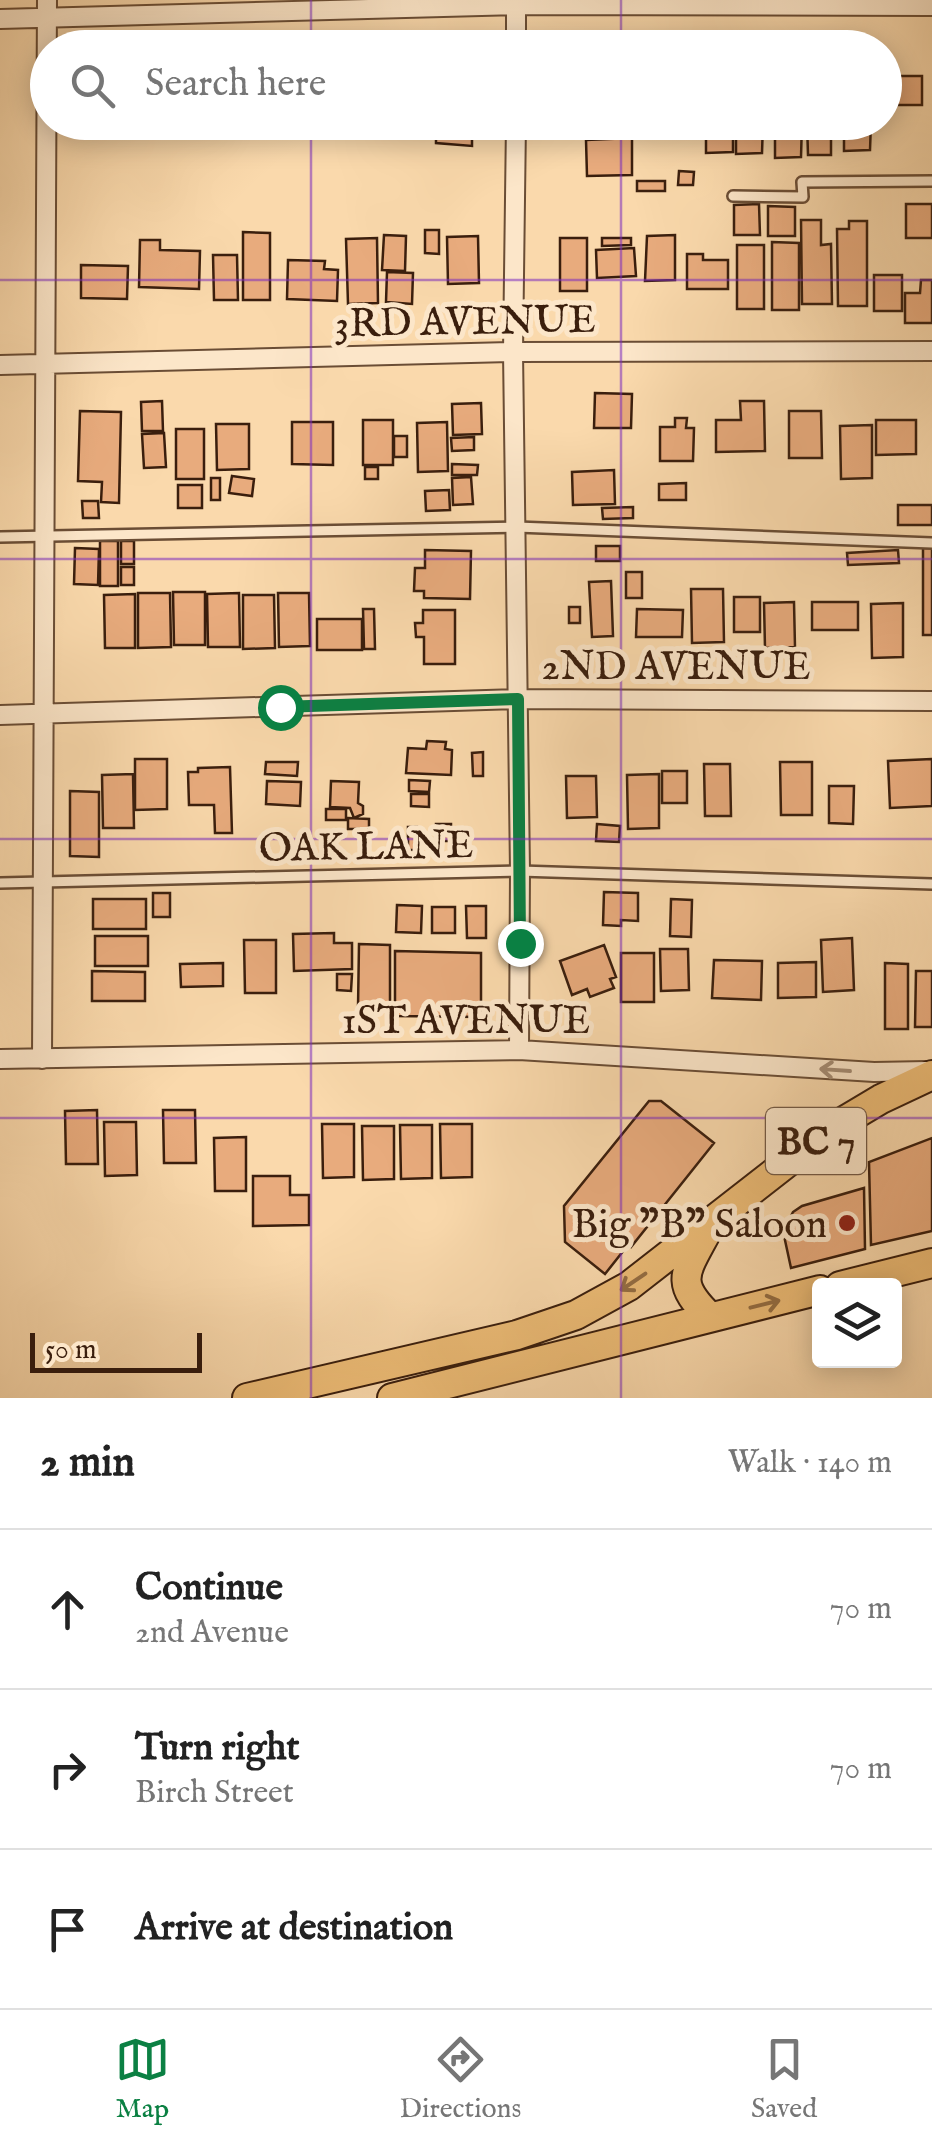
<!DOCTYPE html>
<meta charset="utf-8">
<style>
:root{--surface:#fff;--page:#f2f2f2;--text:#222;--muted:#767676;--line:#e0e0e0;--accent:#0b8043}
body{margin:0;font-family:"IM FELL English",serif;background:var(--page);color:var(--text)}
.controls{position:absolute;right:30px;bottom:30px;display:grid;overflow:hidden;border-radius:10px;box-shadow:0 5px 25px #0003}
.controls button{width:90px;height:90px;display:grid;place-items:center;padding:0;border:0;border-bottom:2px solid var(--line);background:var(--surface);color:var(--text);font:50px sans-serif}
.scale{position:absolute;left:30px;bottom:25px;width:172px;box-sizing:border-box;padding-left:10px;border:5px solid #3a1e0d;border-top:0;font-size:28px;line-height:35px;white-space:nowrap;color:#3a1e0d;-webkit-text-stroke:8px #fce6c9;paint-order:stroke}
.stop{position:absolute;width:30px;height:30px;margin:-22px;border:8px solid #0b8043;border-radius:50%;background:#fff}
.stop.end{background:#0b8043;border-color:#fff;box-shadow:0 2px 10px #0008}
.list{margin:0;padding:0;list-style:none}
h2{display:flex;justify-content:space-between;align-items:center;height:130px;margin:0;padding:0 40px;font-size:42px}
h2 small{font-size:32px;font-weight:400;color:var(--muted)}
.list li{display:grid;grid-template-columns:65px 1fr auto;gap:30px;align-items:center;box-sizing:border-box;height:160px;padding:0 40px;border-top:2px solid var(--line)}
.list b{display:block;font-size:38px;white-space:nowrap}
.list p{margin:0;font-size:32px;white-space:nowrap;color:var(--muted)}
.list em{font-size:32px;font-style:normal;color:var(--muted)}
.icon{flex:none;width:55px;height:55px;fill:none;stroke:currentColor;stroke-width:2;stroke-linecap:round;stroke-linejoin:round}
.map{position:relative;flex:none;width:932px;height:1398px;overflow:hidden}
.search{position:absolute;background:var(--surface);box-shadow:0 5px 25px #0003;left:30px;right:30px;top:30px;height:110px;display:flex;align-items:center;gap:25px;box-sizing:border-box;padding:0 35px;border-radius:55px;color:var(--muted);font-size:38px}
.sheet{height:610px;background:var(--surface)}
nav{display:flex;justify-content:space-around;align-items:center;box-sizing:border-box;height:140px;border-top:2px solid var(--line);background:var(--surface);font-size:28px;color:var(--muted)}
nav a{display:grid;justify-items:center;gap:5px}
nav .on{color:var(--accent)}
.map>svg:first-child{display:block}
.building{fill:#e8ab7d;stroke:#3a1e0d;stroke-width:2.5}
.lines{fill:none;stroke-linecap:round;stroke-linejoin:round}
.lane-casing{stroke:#6a4d35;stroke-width:14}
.street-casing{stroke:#6a4d35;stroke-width:22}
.primary-casing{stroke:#3a1e0d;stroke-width:32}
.lane{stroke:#fce6c9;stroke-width:9}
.street{stroke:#fce6c9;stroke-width:18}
.primary{stroke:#edbc76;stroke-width:28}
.oneway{stroke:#a58c74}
.oneway2{stroke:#946d42}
.route{stroke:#0b8043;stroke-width:12}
.grid{fill:none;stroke:#7b2cbf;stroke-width:2.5;stroke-opacity:0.55}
.poi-dot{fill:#8f2418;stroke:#fce6c9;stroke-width:4}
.labels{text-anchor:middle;stroke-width:10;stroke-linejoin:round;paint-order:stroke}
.shield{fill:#fce6c9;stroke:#745a45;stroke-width:2.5}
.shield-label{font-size:38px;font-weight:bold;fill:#3a1e0d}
.street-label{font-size:40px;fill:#3a1e0d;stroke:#fce6c9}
.poi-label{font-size:40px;fill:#3a1e0d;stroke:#fce6c9;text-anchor:end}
</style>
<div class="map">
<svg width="932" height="1398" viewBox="0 0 932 1398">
<rect width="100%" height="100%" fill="#fad9ac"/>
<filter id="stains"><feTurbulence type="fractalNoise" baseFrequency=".002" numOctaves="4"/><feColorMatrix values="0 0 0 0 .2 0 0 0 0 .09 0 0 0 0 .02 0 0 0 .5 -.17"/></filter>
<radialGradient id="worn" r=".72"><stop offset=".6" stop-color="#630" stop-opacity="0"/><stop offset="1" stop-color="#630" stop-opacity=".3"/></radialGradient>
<!-- building -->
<path class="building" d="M596 37H641V48H596Z
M884 76H922V105H884Z
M221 122H244V130H221Z
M389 122H416V129L389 130Z
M436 122H472V146L436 143Z
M583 122H633V131L584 135Z
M663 122H694V131L663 130Z
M706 122H733V152L706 153Z
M736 122H763L762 153 736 154Z
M775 122H802L801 157 775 158Z
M807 122H831V155H808Z
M844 122H871L870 150 844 151Z
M632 138V175L587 176 586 140Z
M679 171 694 172 693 185H678Z
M637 181H665V191H637Z
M759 204 760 235H734V205Z
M906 204H932V238H906Z
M768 206 795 207V236H768Z
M801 220H821V245L831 244 832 304H802Z
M849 221H867V306H838L837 229H849Z
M425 230H439V254L425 253Z
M243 232 270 233V300H243Z
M384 235 406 236 405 271 382 270Z
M675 235V280L645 281 647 236Z
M478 236 479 283 448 284 447 237Z
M377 238 378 303 348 304 346 239Z
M560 238H587V291H560Z
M602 238H631V245L602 246Z
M140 240H160V250L200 251 199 289 139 287Z
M772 242 799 243V310H772Z
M737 245H764V309H737Z
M634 248 636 276 597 278 596 250Z
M687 254H703V260H728V289H687Z
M213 255H237L238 300H214Z
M288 260 325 261 324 269 338 270 337 301 287 299Z
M81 265 128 266 127 299 81 298Z
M387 272 413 273 412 304 386 302Z
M874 275H902V311H874Z
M921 280H932V323H905V293H920Z
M595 393 632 394 631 428H594Z
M162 401 163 431H142L141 402Z
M740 401H764L765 451 716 452V420H741Z
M481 403 482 434 453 435 452 404Z
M80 411 121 412 119 503 101 502 102 482 78 481Z
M789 411H821L822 458H789Z
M675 418H687L686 428H694L693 461H660V427H675Z
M363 420H393V465H363Z
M876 420H916V454L876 455Z
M292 422H333V465L292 464Z
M447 422 448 471 418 472 417 423Z
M216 424H249V469L217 470Z
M872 425V478L841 479 840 426Z
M176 429H204V479H176Z
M164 433 166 467 144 468 142 434Z
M394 436H407V457H394Z
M474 437V450L452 451 451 438Z
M452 464 478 465 477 475H452Z
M365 467H378V479H365Z
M614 470 615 504 573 505 572 472Z
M232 476 254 479 252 496 229 493Z
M471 477 473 504 453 505 452 478Z
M211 478H220V500H211Z
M686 483V500H659V484Z
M178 485H202V508H178Z
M449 490 450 510 426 511 425 491Z
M82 501H98L99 518H83Z
M898 505H932V525H898Z
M633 507V518L603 519 602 508Z
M100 541H118V586H100Z
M121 541H134V564H121Z
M596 546H620V561H596Z
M75 548 99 549 98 585 74 584Z
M923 548H932V635H923Z
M425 550 471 551 470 599 424 598V591H414L415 568H425Z
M898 550 899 563 848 565 847 553Z
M121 567H134V585H121Z
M626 572H642V598H626Z
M611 581 613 636 592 637 589 582Z
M691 589H723L724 642 692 643Z
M173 592H205V645H174Z
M138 593H170L171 647 138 648Z
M239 593 240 647H208L207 594Z
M278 593H309L310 646 279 647Z
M135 594V648H105L104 595Z
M243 595H274L275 648 243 649Z
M734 597H760V632H734Z
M794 602 795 647 765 648 764 603Z
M812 602H858V630H812Z
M903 603V657L872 658 871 604Z
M569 607H580V623H569Z
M363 609H374L375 649H364Z
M637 609 683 610 682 637H636Z
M423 610H455V664H424V637H416L415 623H423Z
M317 619H362V650H317Z
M427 741 446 742 445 749 452 750 451 775 406 773 408 748 426 749Z
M483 752V776H473L472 753Z
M135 759H167V809L135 810Z
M932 759V806L890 808 888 761Z
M266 762H298L297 776 265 774Z
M780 762H812V815H781Z
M704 764H730L731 816H705Z
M230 767 232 833H215L214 805H189L188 772H198V768Z
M662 771H687V803H662Z
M133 774 134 828H103L102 775Z
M659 774V828L628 829 627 775Z
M566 776H596L597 817 567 818Z
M409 780 430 781 429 792 409 791Z
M267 781 301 782 300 806 266 804Z
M331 781 359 782 358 803 363 806V814L354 818 350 808 330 807Z
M829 786H854L853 824 829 823Z
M70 791 99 792V857L70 856Z
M411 794H429V807L411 806Z
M326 809H346V820H326Z
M348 818 369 819V829H348Z
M436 824H451V841H436Z
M597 824 620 826 619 842 596 841Z
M408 827H417L418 850H408Z
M604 892 638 893V921L621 920V926L603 925Z
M153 893H170V917H153Z
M93 899H146V929H93Z
M671 899 692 900 691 937 670 936Z
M397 905 422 906 421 933 396 932Z
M466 906H486V938H467Z
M432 907H455V933H432Z
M334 933V943H352V969L294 971 293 934Z
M95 936H148V966H95Z
M852 938 854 990 823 992 821 940Z
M244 940H276V993H245Z
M359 944 390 945V1009L358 1008Z
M604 945 616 977 610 979 614 988 590 997 587 989 572 995 560 961Z
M660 949H688L689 990 661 991Z
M395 951 481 953V1017L395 1016Z
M621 953H654V1002H621Z
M714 960 762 961 761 1000 712 998Z
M816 962V997L778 998V963Z
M223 963V986L181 987 180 964Z
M885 963 908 964V1029H885Z
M92 971 145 972V1001H92Z
M916 971H932V1027H915Z
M337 974H352L351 991 337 990Z
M649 1101H661L714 1143 631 1247 628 1245 605 1274 565 1242 564 1206Z
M97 1110 98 1164H66L65 1111Z
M163 1110H195L196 1163H164Z
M104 1122H136L137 1175 105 1176Z
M322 1124H354V1177L323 1178Z
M440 1124H472V1177L441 1178Z
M400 1125H432V1178L401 1179Z
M362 1126H394V1179L363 1180Z
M246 1137V1191H215L214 1138Z
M932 1138V1231L871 1245 869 1162Z
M253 1176H290V1195H309V1225L253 1226Z
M864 1188 865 1249 791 1268 783 1231 793 1212 802 1206Z"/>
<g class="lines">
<!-- lane casing -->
<g class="lane-casing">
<path id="lane" d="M733 196 803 197 802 182 932 181
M0 537 517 527 932 543
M0 883 520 871 932 884"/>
</g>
<!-- street casing -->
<g class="street-casing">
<path id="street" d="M0 19 516 5 932 6
M516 48V0
M516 122 513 352 520 871 519 1050
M0 365 513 352 932 351
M0 715 518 699 932 701
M0 1059 519 1050 874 1072 927 1071
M42 1059 47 0"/>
</g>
<!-- primary casing -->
<g class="primary-casing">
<path id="primary" d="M705 1235C684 1274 675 1283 710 1317
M840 1286 932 1263
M247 1398 517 1335 576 1315 629 1286 829 1130 881 1099 932 1075
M392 1398 820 1290"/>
</g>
<!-- lane -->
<use href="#lane" class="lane"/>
<!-- street -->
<use href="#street" class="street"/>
<!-- primary -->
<use href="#primary" class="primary"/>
</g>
<!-- one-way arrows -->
<defs><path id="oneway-shaft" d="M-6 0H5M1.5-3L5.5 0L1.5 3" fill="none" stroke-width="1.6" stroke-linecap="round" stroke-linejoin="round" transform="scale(2.5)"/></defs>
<use class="oneway" href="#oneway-shaft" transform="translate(835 1070) rotate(-176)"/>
<g class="oneway2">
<use href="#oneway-shaft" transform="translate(633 1282) rotate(146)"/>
<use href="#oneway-shaft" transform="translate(765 1304) rotate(-14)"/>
</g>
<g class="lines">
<!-- route -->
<path class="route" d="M280 707 518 699 520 943"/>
</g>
<!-- grid -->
<path class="grid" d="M311 0V48M621 0V48M311 122V1398M621 122V1398M0 280H932M0 559H932M0 839H932M0 1118H932"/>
<!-- markers -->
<circle class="poi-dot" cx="847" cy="1223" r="10"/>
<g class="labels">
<!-- shield labels -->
<rect class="shield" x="766" y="1108" width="100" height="66" rx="8"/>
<g class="shield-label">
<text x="816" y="1154">BC 7</text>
</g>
<!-- street labels -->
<g class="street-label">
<text transform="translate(465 320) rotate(-1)" y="14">3RD AVENUE</text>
<text x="676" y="679">2ND AVENUE</text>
<text transform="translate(366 845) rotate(-1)" y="14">OAK LANE</text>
<text x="466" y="1033">1ST AVENUE</text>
</g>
<!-- poi labels -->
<g class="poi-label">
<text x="827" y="1237">Big "B" Saloon</text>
</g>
</g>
<rect width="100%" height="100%" filter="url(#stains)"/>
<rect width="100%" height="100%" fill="url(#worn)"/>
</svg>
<div class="controls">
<button><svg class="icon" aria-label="layers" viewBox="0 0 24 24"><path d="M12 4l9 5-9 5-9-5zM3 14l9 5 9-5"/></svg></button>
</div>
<div class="scale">50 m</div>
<div class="stop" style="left:280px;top:707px"></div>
<div class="stop end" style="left:520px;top:943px"></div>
<div class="search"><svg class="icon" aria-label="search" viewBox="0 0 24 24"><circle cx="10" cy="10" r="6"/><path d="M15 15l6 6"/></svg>Search here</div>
</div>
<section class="sheet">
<h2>2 min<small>Walk · 140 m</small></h2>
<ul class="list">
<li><svg class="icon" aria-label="ahead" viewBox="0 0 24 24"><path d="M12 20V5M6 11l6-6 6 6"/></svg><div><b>Continue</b><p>2nd Avenue</p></div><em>70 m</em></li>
<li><svg class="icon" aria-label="right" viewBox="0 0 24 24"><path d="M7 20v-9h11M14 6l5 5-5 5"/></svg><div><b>Turn right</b><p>Birch Street</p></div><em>70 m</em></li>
<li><svg class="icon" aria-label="arrive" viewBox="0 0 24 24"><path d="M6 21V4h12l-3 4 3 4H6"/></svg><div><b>Arrive at destination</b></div></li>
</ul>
</section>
<nav>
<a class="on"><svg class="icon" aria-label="map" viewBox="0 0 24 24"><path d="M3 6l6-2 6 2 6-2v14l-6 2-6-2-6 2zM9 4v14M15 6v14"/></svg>Map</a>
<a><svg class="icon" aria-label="directions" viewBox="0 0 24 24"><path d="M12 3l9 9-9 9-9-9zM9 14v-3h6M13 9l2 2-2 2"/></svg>Directions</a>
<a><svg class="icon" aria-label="saved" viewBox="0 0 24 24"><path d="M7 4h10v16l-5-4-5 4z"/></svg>Saved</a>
</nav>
